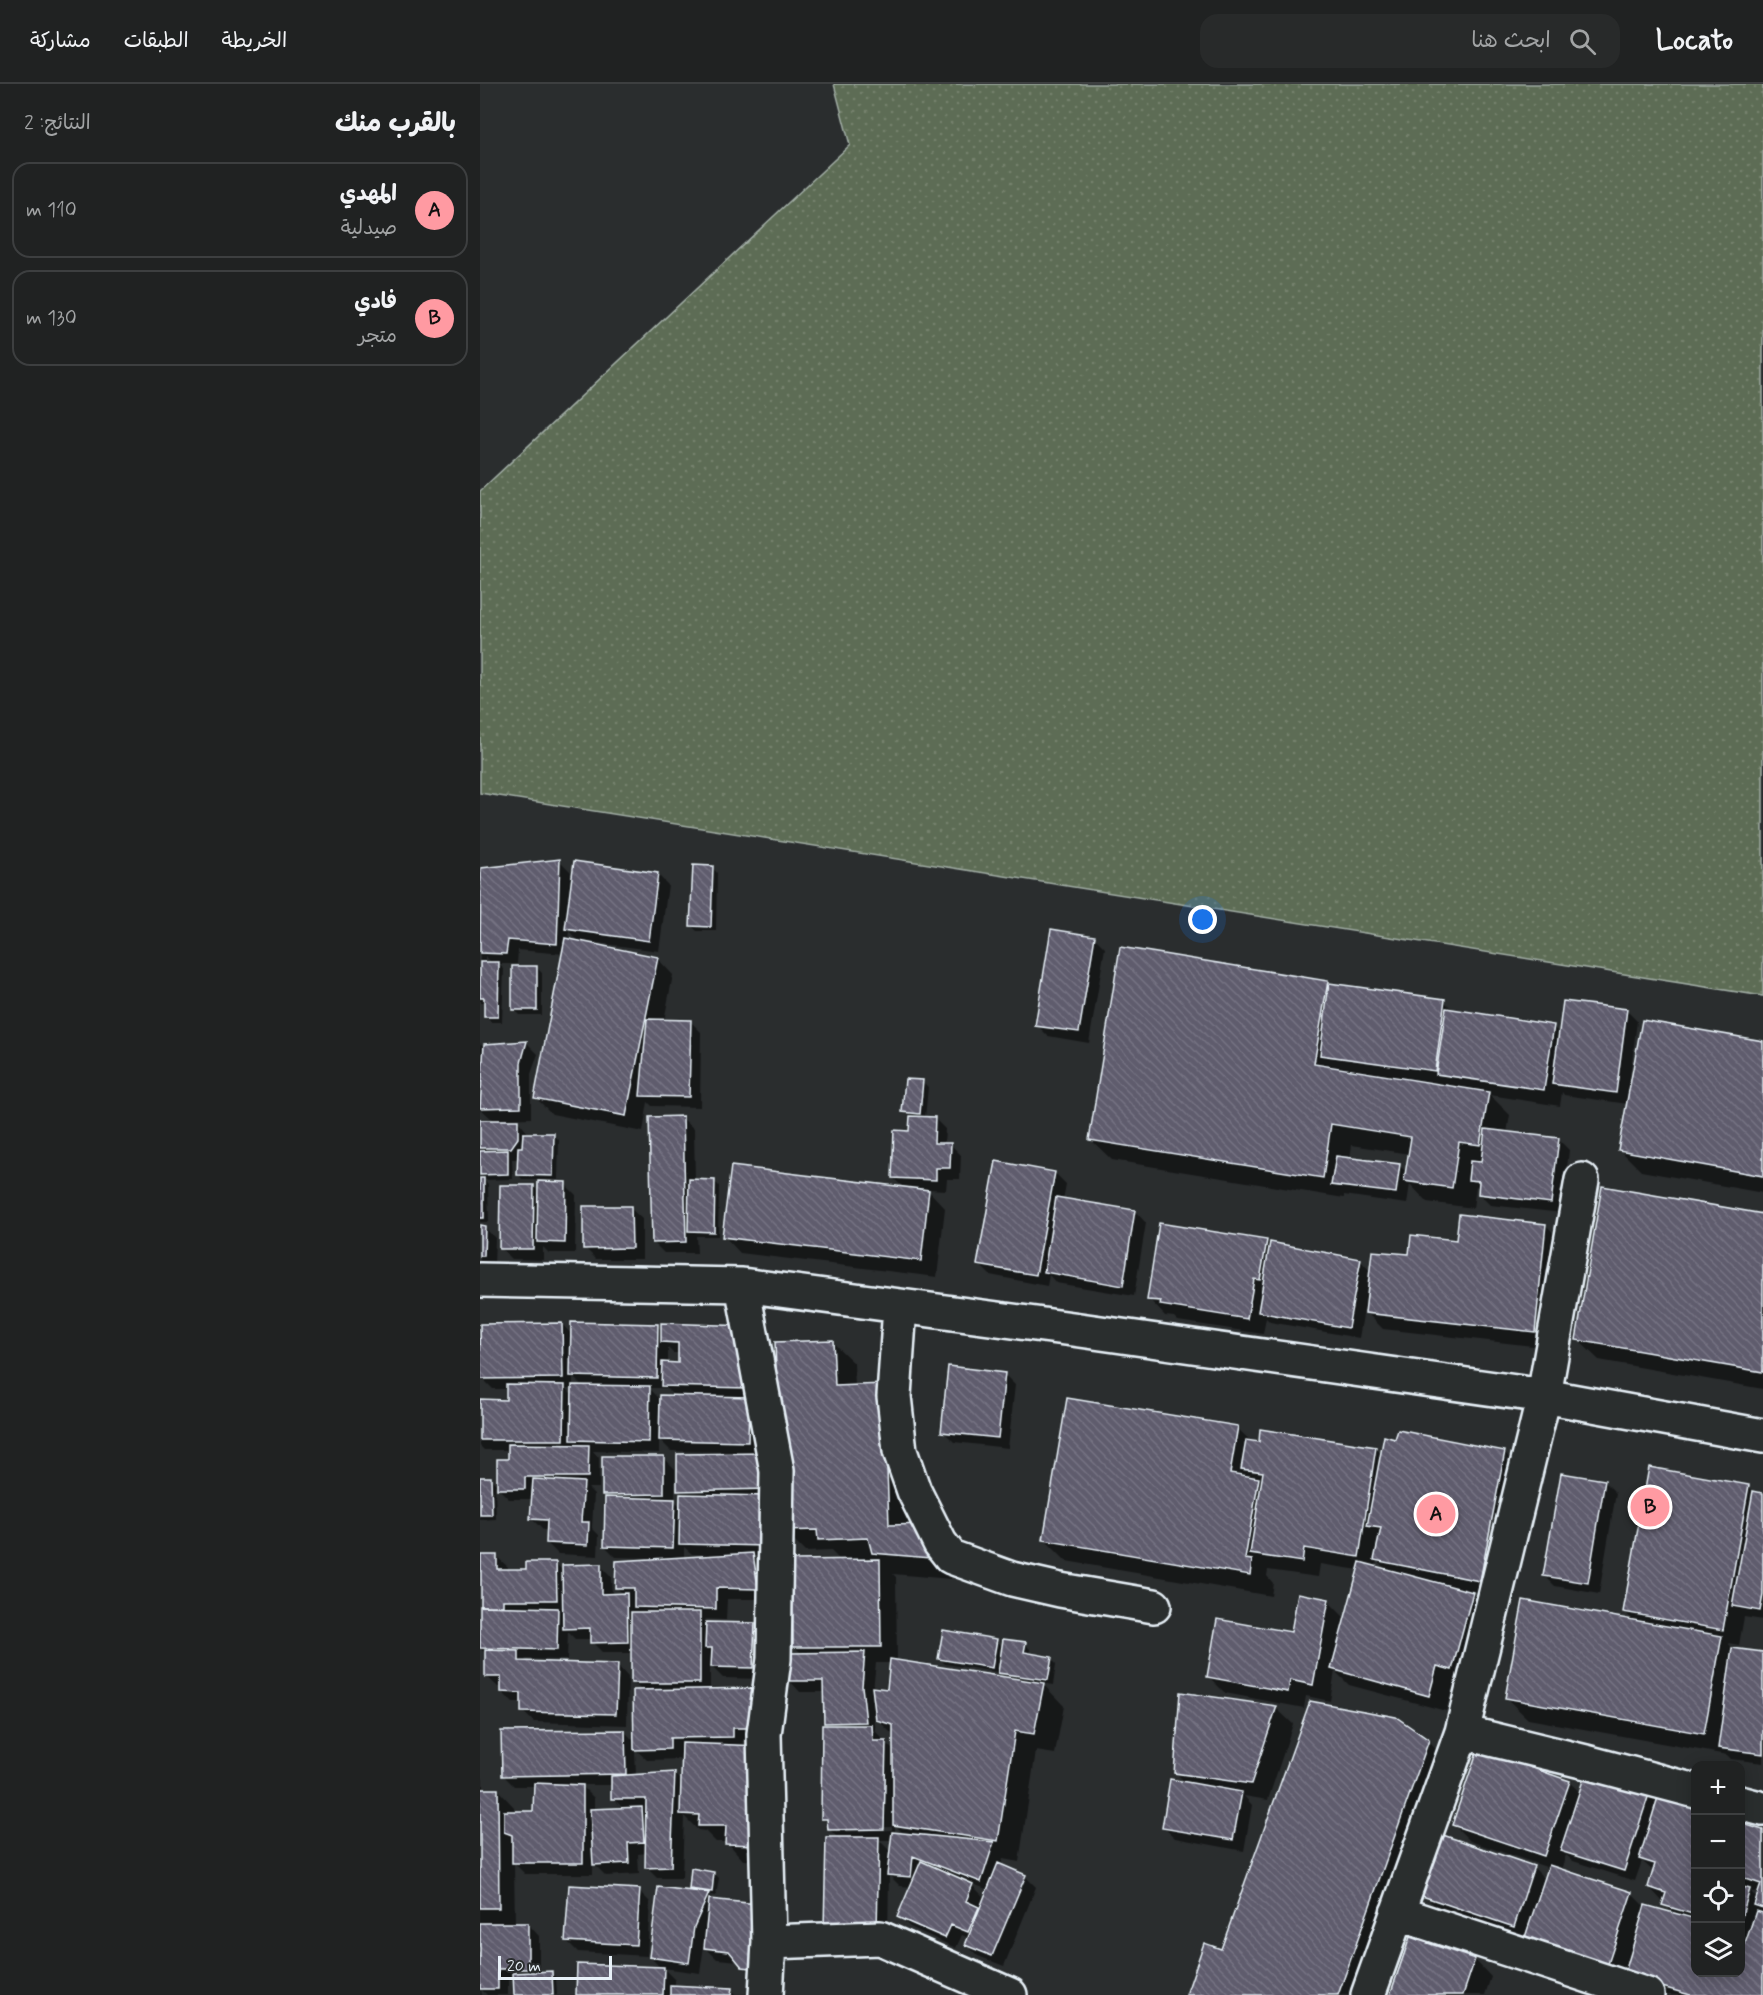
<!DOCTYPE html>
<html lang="ar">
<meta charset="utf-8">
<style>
:root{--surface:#202222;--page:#282a2a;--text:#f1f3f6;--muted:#a2a4a5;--line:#3d3f40;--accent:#ff9aa2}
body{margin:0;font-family:Mynerve,"Playpen Sans Arabic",sans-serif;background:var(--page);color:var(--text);direction:rtl}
.controls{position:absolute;right:18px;bottom:18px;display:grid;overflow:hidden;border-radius:12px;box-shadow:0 3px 15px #0003}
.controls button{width:54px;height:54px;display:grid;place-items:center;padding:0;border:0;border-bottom:2px solid var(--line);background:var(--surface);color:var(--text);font:30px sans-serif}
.scale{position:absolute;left:18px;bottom:15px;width:114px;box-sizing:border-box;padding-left:6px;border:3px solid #e8f1f8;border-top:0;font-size:16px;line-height:21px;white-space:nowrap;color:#e8f1f8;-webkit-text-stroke:4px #2a2d2e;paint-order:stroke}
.you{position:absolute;left:723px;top:836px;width:21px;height:21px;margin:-15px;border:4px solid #fff;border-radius:50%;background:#1a73e8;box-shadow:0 0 0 9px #1a73e833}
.badge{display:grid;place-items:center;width:39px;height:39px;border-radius:50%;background:var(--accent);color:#111;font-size:20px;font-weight:700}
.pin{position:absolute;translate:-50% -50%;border:3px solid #fff;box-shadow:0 2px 6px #0006}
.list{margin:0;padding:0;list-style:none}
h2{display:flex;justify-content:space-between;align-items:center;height:78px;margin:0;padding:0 24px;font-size:26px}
h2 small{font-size:20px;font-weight:400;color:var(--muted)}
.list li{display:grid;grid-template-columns:39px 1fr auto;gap:18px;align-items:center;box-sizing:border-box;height:96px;margin:0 12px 12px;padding:0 12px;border:2px solid var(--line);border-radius:18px}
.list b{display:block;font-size:22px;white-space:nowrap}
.list p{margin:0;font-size:20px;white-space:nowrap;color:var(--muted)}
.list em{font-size:20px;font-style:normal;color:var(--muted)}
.icon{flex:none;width:33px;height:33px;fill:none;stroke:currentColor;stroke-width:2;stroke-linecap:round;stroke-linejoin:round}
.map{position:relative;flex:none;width:1283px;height:1911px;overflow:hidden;direction:ltr}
header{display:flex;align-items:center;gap:36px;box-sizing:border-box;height:84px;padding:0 30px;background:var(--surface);border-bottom:2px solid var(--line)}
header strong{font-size:28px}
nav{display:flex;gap:33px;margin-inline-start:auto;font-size:21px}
.search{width:420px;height:54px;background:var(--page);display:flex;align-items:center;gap:15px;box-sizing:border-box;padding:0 21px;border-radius:18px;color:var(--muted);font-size:22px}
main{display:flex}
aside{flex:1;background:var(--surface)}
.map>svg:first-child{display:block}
.grass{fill:url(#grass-dots);stroke:#a2aea6;stroke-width:1.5}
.shadow{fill:#0007;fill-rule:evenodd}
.building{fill:url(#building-back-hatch);stroke:#e8f1f8;stroke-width:1.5}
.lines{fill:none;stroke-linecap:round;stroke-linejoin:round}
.minor-casing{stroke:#e8f1f8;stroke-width:38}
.minor{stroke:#2a2d2e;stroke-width:33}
</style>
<header>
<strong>Locato</strong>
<div class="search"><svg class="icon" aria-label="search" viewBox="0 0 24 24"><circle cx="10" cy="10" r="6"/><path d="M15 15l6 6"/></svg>ابحث هنا</div>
<nav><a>الخريطة</a><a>الطبقات</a><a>مشاركة</a></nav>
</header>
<main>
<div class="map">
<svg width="1283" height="1911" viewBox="0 0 1283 1911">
<defs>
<pattern id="grass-dots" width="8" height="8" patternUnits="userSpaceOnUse" patternTransform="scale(1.5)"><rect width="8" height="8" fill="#5d6c54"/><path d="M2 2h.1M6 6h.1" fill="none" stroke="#74816d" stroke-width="1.8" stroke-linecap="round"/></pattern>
<pattern id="building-back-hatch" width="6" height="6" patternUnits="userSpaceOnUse" patternTransform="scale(1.5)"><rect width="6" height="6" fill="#5f5b6d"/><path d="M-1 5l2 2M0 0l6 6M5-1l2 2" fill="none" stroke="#767383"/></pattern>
</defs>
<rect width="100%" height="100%" fill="#2a2d2e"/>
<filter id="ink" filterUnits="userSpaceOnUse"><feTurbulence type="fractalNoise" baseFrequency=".0167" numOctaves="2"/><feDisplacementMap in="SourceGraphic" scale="12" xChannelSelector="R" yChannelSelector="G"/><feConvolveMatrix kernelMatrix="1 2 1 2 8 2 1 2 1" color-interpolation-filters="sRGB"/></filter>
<g filter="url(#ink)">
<!-- grass -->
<path class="grass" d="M354 0H1283V912L0 709V407L370 61Z"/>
<!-- shadow -->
<path class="shadow" d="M80 777 91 788 90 800 177 790 188 801 179 867 103 857 102 859 177 874 193 891 184 937H210L221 948 220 1023 172 1022 168 1018 163 1048 72 1030 56 1014 84 870 38 866 37 880H18L24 885 22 938H11L5 932 6 919H0V820L2 821ZM89 847 100 859 88 856ZM5 872 13 880H5Z
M232 783 237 789 236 847H217L212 842Z
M614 853 625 864 609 959 568 952 557 941Z
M57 884 62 889V931H39L33 925Z
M847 898 850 901 964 917 974 927 1073 943 1080 950 1146 926 1157 937 1149 1001H1152L1283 959V1109L1161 1087 1140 1066 1148 1020 1084 1011 1082 1008 1080 1022 1010 1011 1030 1031 1027 1049 1078 1055 1089 1066 1082 1129 1010 1121 999 1110 1000 1105 996 1102 993 1124 947 1118 930 1100 927 1120 864 1111V1114L632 1076 610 1055ZM872 1061 930 1070 927 1089 920 1082 870 1075Z
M0 959 5 964V962L47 959 58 970 51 990V1034L22 1035V1037H38L49 1050 74 1051 79 1056 78 1096H43L38 1090 39 1075H32L33 1095 4 1096 8 1100 9 1138H0V1037H14L1 1025 0 1027Z
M443 998 448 1003 445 1034H454L465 1045 464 1060H470L481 1071 480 1095H467L466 1106 447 1105 465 1124 457 1193 260 1169 244 1152 424 1104 413 1094 431 1048V1033L424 1027Z
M202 1034 214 1045 215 1097H234L239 1102 238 1152H216L217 1169H184L173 1158Z
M575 1089 586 1100 583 1116 655 1127 666 1139 654 1212 576 1199 569 1191 567 1202 510 1191 499 1180Z
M85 1100 96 1111 95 1169H69L63 1163V1176L32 1175 21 1164 54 1103 59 1108Z
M150 1124 162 1135V1175H116L105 1164Z
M1283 1131V1305L1119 1276 1097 1255Z
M1066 1141 1082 1158 1071 1264 903 1245 887 1229 888 1214H886L879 1254 790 1238 786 1234 783 1250 698 1237 694 1233 685 1232 669 1215 786 1157 791 1162 880 1176 891 1188 930 1172 977 1158Z
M0 1143H4L15 1154 14 1183 0 1182Z
M82 1240 92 1251 177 1242 183 1247 267 1243 277 1314 352 1258 374 1279 375 1303 425 1323 429 1442 470 1463 471 1495 413 1490 416 1493 417 1578 526 1595 518 1587 517 1588 465 1580 460 1575 516 1556 523 1563 545 1560 550 1565 549 1571 571 1574 576 1580 573 1601 562 1599 584 1622 575 1670 556 1667 539 1778 523 1775 521 1782 545 1792 556 1803 524 1882 498 1872 487 1861 489 1854 482 1851 476 1864 430 1843 419 1832 432 1803 420 1802 409 1791 408 1856H357L358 1754 350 1746 349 1740 343 1734 349 1642 345 1638V1608H320L309 1596 322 1570 315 1563 361 1477 351 1467 325 1468 304 1447 296 1472H273L283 1482 288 1515H247L246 1536 225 1535 230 1540 274 1541 285 1552 283 1595 243 1594 230 1581V1606L294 1655H263L264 1663 295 1777 263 1776 247 1758H236L225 1747 218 1746 204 1732 202 1794H177L166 1783 167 1769 158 1770 159 1790 126 1792 113 1779V1790H45L34 1779 35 1841 48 1840 59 1852V1889H71L76 1894 77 1911H36L35 1896H28V1911H7L1 1905 2 1911H0V1692L3 1695V1706H18L34 1723V1729H55V1702H34L23 1691 144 1647 156 1659 162 1607 153 1598V1569H123L112 1558V1555H95L88 1548 87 1576 45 1575 49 1579 137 1581 148 1593 147 1641 54 1638 42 1627 43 1619H33L22 1608V1603H18L6 1592 7 1571 0 1564V1524H3L2 1473 16 1472 28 1483V1487H48L76 1480 83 1487 120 1482 131 1493 132 1511H144L136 1503 175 1476V1474L136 1473 125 1462 126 1413 123 1410 184 1374 195 1385V1417L202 1424 205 1412 199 1406 257 1371V1368L191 1367 179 1355V1369L113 1367 119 1374V1404H108L114 1410 112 1444 119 1451 118 1472 78 1470 67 1459 68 1446H63L52 1435 53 1415H29L15 1401 16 1435 0 1436V1395L10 1394 18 1402 30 1377V1366H4L0 1362V1317H28V1305H13L2 1294ZM192 1257 206 1260H192ZM188 1264 193 1269H199V1281L188 1280ZM93 1293 102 1302H93ZM86 1304H94L93 1311ZM169 1304H186L195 1313 181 1316ZM204 1463 212 1470 231 1471V1473L204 1475ZM396 1579H411L409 1607 393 1605ZM394 1632 414 1652V1667L405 1658H403L402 1654 396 1648ZM155 1665 167 1676 204 1675 203 1698 194 1689 156 1692ZM101 1701H133V1714L144 1725 114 1727V1714ZM415 1741 425 1751 415 1750ZM412 1743V1746L357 1748 354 1745ZM399 1756H412L411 1768ZM490 1799 509 1806 505 1814Z
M524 1290 535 1301 528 1364 474 1358 463 1347Z
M757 1344 772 1358 896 1364 902 1371 917 1356 1024 1368 1041 1385 1016 1512 990 1507 1009 1526 988 1602 974 1598 966 1627 869 1601 855 1587 850 1617 826 1612 824 1624 745 1609 729 1593 812 1550 848 1517 866 1535 879 1486 840 1480 838 1493 788 1486 787 1492 793 1499 791 1512 586 1477 565 1456ZM897 1476 907 1487 896 1484Z
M1125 1398 1136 1409 1119 1510 1075 1502 1064 1491Z
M1268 1402 1275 1409 1283 1411V1536L1264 1533 1259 1561 1248 1559 1254 1566 1283 1570V1679L1251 1675 1247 1671 1048 1635 1026 1614 1154 1538 1145 1528Z
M796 1624 813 1640 788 1716 764 1712 772 1721 764 1767 695 1754 683 1743 707 1700 696 1689Z
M948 1657 969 1679 886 1911H707L742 1867Z
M1109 1683 1216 1726V1888H1260V1741L1283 1747V1911H1172L1046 1853 955 1822 944 1811 1053 1783 1065 1795 1069 1784 990 1757 973 1740 1089 1698 1101 1709ZM1086 1771 1093 1777 1155 1797 1162 1777 1174 1788 1169 1803 1194 1830 1166 1824 1151 1809 1081 1786ZM1270 1807 1279 1810 1278 1815Z
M234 1789 239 1794 236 1812 229 1811 235 1817 286 1822 274 1893 259 1877 237 1875 224 1862 220 1889 183 1884 195 1896V1902L251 1906 256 1911H97L182 1885 170 1873 215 1809 211 1805Z
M159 1807 170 1818 167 1872 98 1868 87 1857Z
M931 1855 995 1876 1011 1893 1005 1911H912Z"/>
<!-- building -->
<path class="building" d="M80 775 77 860 28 856 26 870 0 869 1 784Z
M94 777 178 789 169 857 85 845Z
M213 781 233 782 231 843 210 842Z
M571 845 615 852 599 948 555 942Z
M85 854 178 873 146 1032 54 1014Z
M640 863 848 897 834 980 1009 1008 1000 1061 979 1058 972 1104 924 1097 931 1053 851 1040 843 1094 609 1056Z
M0 878H19L18 933H4V914H0Z
M32 882H57V926H32Z
M849 899 965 915 955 987 840 971Z
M1083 917 1147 925 1136 1009 1072 1000Z
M966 924 1074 941 1064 1006 956 990Z
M167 935 211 936 209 1013 160 1012Z
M1162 936 1283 957V1092L1138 1066Z
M47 957 41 979V1023L0 1024 4 960Z
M425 995 443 996 440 1030 422 1028Z
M203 1032 206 1158 172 1159 169 1033Z
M430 1032 455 1033 454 1059H471L470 1084H456V1096L412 1094 414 1046 429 1047Z
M0 1036H38V1054L31 1064H0Z
M1005 1045 1079 1054 1071 1119 998 1110 999 1097 988 1096 990 1077 1001 1078Z
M43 1049H74L73 1092 37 1091 38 1063H42Z
M28 1066V1090L0 1091V1067Z
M856 1072 920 1080 916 1109 851 1101Z
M516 1077 575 1088 556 1191 497 1181Z
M251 1082 449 1106 441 1177 242 1153Z
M0 1094H4V1134H0Z
M209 1095 235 1096 234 1148 208 1147Z
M58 1097 86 1098 85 1159 57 1158Z
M20 1101H54L53 1165H19Z
M1122 1102 1283 1130V1288L1096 1256Z
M576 1113 655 1126 643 1202 564 1188Z
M103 1122H151L152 1164 103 1165Z
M979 1130 1066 1140 1055 1248 885 1229 892 1167 929 1170 931 1151 976 1156Z
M679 1139 787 1156 780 1196 774 1195 767 1235 680 1221 681 1217 667 1216Z
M0 1141 5 1142 4 1172H0Z
M790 1158 881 1175 868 1244 778 1228Z
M91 1238 178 1240 177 1294 90 1292Z
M82 1239 83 1294 1 1295 0 1240Z
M181 1239 268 1242 267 1304 181 1302 182 1278 198 1279V1259L181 1258Z
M353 1256 355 1302 404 1300 409 1441 449 1440 450 1474 392 1469 388 1454 338 1456 337 1446 302 1447 295 1258Z
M468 1282 525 1289 518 1354 461 1348Z
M26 1300 85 1301 84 1356H0V1315L26 1316Z
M92 1301 170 1302 169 1358 91 1356Z
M180 1311 269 1313 268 1358 179 1356Z
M587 1314 758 1342 750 1389 779 1394 765 1475 772 1476 770 1491 563 1456Z
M780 1345 896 1363 879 1473 824 1464 822 1478 770 1470 783 1388 761 1385 766 1356 779 1358Z
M918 1346 1025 1367 1000 1497 894 1476 901 1444 887 1442 904 1352 915 1355Z
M28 1360 109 1361 108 1393H45V1405H17V1375H28Z
M288 1369 289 1405 197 1407V1370Z
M122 1372H184V1410L122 1411Z
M1169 1383 1269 1401 1243 1546 1143 1528Z
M1081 1389 1125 1396 1108 1499 1063 1492Z
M0 1393H11L12 1431H0Z
M53 1395 104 1398 101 1438H109L108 1461 66 1459 67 1436 50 1435Z
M1273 1407 1283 1409V1511L1280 1527 1252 1522Z
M200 1410 287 1412 286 1462 199 1460Z
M125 1413 195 1415 193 1464 124 1462Z
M273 1469 278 1505 236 1504V1525L154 1523V1504H135L136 1477Z
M1 1471H17V1485H46V1478H76L77 1516H23V1522H1Z
M400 1475 401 1563H313L312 1476Z
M880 1478 993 1508 972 1586 957 1582 949 1612 851 1585Z
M121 1480V1510L147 1509 148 1558 110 1559V1544L83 1545 82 1481Z
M818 1509 849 1515 833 1601 810 1596 808 1608 727 1593 737 1535 811 1548Z
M1043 1516 1242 1552 1224 1650 1025 1614Z
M0 1522 78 1524 77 1566 0 1564Z
M151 1528H220V1599H151Z
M226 1538 275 1539 273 1584 231 1583 232 1564H225Z
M463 1546 517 1555 512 1584 458 1575Z
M523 1555 546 1558 544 1568 572 1573 568 1596 518 1589Z
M1252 1564 1283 1568V1670L1238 1664Z
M5 1566 39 1567V1577L138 1580 136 1630 41 1628V1609L21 1608V1593H5Z
M385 1568 382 1602 386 1638 344 1639 343 1597H308L307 1569Z
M410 1575 564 1599 554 1650 535 1647 518 1757 413 1741V1641L396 1636 392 1603 407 1605Z
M282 1604 284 1644H253V1653L190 1654V1665L154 1666 153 1606Z
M700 1608 797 1622 771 1700 694 1689Z
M830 1617 916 1633 949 1656 858 1911H706L724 1859 741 1865Z
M342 1641H392L393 1657H406L404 1745 348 1746 347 1735H341Z
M145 1646 146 1690 22 1692 21 1647Z
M202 1659 282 1662 279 1761 245 1760 246 1742H218L219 1731 200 1730Z
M998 1665 1090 1697 1064 1772 972 1741Z
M1108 1681 1172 1701 1144 1787 1080 1767Z
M195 1688 191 1783 165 1784 166 1715H131V1692Z
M690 1695 762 1708 753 1756 682 1744Z
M54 1699 103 1701V1779H32V1751L24 1748V1727H53Z
M0 1705H18L19 1824H0Z
M1178 1713 1216 1724V1831L1182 1821 1186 1809 1168 1803 1175 1780 1159 1775Z
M162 1723 164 1758 148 1759 149 1779 113 1781 110 1725Z
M1260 1739 1283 1746V1824L1274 1821 1281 1800 1260 1793Z
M412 1748 514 1758 501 1798 433 1772 431 1793 407 1791Z
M963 1751 1054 1782 1034 1843 942 1812Z
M346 1753H399L397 1846 344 1845Z
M441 1777 493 1800 486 1817 499 1823 488 1848 471 1841 465 1854 417 1833Z
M518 1779 546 1791 512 1872 485 1861Z
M1069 1781 1152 1808 1127 1883 1044 1856Z
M211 1784 234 1788 232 1808 209 1805Z
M89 1801 160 1805 156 1861 85 1857Z
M1260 1802 1270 1805 1260 1838Z
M178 1803 229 1809 214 1843 209 1879 169 1873Z
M229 1815 287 1821 280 1885 262 1883 249 1867 224 1864Z
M1165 1821 1216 1835V1888H1260V1875L1276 1827 1283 1829V1911H1210L1144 1892Z
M0 1839H48V1885H18V1905H0Z
M930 1853 995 1875 983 1911H910Z
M97 1880 184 1883 183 1911H96Z
M72 1887 73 1911H34L33 1889Z
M190 1901 252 1904 251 1911H190Z"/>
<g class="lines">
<!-- minor casing -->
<g class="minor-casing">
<path id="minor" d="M0 1196 262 1201 593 1245 1064 1312 1283 1352
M262 1201 297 1387 294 1575 284 1650 289 1858 286 1911
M420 1222 414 1312 420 1367 434 1407 460 1459 471 1473 532 1495 580 1506 674 1522
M982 1648 1106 1678 1216 1707
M1260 1719 1283 1725
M917 1829 1167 1911
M289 1858 400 1854 530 1911
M888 1911 982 1648 1064 1312 1102 1096"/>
</g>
<!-- minor -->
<use href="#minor" class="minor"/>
</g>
</g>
</svg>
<div class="controls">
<button>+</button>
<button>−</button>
<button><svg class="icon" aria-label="locate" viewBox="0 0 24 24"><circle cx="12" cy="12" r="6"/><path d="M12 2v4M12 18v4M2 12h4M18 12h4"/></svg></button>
<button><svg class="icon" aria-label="layers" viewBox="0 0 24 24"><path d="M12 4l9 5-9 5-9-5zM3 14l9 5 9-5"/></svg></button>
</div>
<div class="scale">20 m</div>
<div class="you"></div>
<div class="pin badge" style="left:956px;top:1430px">A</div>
<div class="pin badge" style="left:1170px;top:1423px">B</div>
</div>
<aside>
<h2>بالقرب منك<small>النتائج: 2</small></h2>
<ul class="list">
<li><span class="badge">A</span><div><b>المهدي</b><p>صيدلية</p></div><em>110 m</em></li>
<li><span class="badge">B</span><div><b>فادي</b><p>متجر</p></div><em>130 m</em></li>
</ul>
</aside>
</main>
